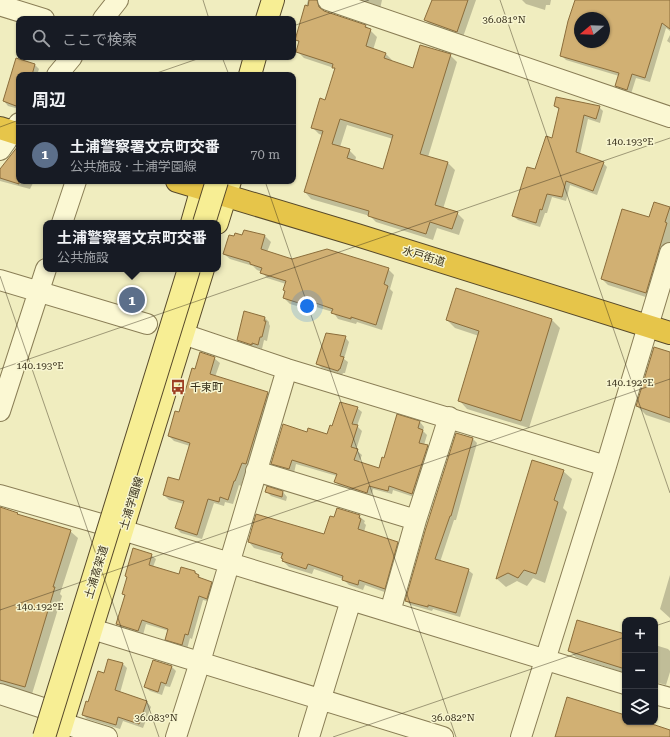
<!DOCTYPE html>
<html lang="ja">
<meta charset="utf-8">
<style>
:root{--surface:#171b24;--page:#242831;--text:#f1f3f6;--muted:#9ea1a6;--line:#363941;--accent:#0f766e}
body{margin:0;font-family:"Roboto Serif","Noto Sans JP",serif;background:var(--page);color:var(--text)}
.controls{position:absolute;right:12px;bottom:12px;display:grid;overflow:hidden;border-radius:8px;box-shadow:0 1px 3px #0004}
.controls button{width:36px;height:36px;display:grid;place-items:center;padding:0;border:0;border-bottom:1px solid var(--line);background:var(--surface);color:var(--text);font:20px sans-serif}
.compass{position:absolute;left:574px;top:12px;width:36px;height:36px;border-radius:50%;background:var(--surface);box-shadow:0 1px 3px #0004;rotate:251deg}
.you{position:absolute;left:307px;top:306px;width:14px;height:14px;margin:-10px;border:3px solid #fff;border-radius:50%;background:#1a73e8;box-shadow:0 0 0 6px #1a73e833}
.badge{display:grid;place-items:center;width:26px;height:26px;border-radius:50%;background:var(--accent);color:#fff;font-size:13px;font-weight:700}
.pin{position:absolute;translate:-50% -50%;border:2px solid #fff;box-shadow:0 1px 4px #0006}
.popup{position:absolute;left:43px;top:220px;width:178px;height:52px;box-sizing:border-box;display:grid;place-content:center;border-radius:8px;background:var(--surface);filter:drop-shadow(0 1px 3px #0005);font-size:13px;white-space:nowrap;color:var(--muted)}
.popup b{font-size:15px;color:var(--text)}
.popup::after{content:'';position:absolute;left:50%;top:100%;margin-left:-8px;border:8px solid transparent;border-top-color:var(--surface)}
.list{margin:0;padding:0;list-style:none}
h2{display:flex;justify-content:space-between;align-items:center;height:52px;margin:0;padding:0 16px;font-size:17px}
h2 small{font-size:13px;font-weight:400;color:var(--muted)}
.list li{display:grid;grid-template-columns:26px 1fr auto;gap:12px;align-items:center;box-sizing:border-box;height:60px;padding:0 16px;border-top:1px solid var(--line)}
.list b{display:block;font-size:15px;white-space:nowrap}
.list p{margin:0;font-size:13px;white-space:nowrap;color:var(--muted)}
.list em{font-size:13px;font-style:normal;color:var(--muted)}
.icon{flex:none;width:22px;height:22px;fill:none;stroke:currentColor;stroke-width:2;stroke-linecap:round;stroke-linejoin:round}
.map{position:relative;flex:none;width:670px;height:737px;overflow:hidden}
.search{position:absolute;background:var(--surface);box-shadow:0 1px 3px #0004;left:16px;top:16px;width:280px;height:44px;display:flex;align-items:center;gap:10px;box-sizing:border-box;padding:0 14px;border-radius:8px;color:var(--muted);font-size:15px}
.panel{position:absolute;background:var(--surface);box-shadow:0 1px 3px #0004;left:16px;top:72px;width:280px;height:112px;border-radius:8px}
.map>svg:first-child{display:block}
.shadow{fill:#0003;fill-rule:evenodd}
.building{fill:#d1b073;stroke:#8b6d3b;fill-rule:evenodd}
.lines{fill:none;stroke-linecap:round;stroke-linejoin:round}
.minor-casing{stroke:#8a7e56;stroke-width:22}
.major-casing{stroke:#584a2b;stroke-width:24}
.highway-casing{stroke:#584a2b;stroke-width:24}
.minor{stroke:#fbf8d3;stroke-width:20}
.major{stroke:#f7ee94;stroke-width:22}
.highway{stroke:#e6c54a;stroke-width:22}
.major-bridge-casing{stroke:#584a2b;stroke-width:24;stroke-linecap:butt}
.major-bridge{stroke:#f7ee94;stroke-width:22}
.ticks{fill:none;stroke:#39311c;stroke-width:1;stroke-opacity:0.45}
.labels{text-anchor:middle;stroke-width:3;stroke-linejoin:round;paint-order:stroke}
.street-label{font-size:11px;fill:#39311c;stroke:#f7f5cf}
.poi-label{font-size:11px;fill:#39311c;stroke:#f7f5cf;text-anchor:start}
.ticks-label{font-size:10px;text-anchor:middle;fill:#39311c;stroke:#f7f5cf;stroke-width:3;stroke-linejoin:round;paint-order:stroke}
</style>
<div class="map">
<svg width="670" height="737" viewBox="0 0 670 737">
<rect width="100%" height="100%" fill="#f0edbf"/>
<!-- shadow -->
<path class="shadow" d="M308 0H325L323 4 324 12 366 26 377 37 373 50 385 53 392 60 391 61 414 69 450 55 457 62 428 157 448 163 455 170 443 209 457 213 464 220 459 235 437 228 433 240 376 222 370 216 311 199 305 192 322 135 319 134 312 127 326 101 336 69 334 68 304 58 297 51 299 43 296 39ZM347 125 393 139 383 170 355 162 356 157 349 150 340 147Z
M353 0H382L380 9Z
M432 0H476L463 37 431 25 425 20Z
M522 0H551L550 5H546L545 10 526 4Z
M576 0H625L670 15V31L666 28 650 82 636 78 631 94 621 91 616 86 619 76 566 60 561 55ZM580 18H604V42H580Z
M670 35V43L667 41Z
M17 59 35 65 39 69 37 75H19V109L8 106 4 101Z
M555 106 599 107 603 111 600 123 588 119 580 154 603 163 607 167 597 195 570 185 566 201 552 197 547 213H545L540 227 518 220 513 216 553 139 559 110Z
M19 156V181H34L30 189 0 181V171Z
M670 208V250L652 299 608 285 602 279 650 218Z
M244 231 265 236 271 242 267 252 292 260 388 269 394 275 390 289 393 292 382 330 357 322 356 324 338 319 333 312 313 306 311 310 290 304 284 298 286 291V284L267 278 262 272 257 270 253 266 230 259 224 254 243 236Z
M457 289 552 320 560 328 529 428 467 409 459 400 479 336 455 328 447 320Z
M126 292 143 296 145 298 141 311 125 306 123 304Z
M265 318 269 322V324L270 326 267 341 264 340 262 349 256 347V349L242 344 238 340Z
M345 337 349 342 344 359 348 362 345 373H343L342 375 322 368 317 364Z
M670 353V423L646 415 637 406Z
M214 358 220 363 215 377 268 393 273 398 251 469 247 467 241 486 239 485 233 504 225 502 224 506 214 503 202 539 181 533 176 528 184 504 169 500 164 495 179 481 190 446 174 441 169 436 179 413 196 371Z
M357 408 362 412 357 426 362 431 356 450 362 455 359 462 380 469 385 459 420 422 424 427 423 431 427 435 424 445 427 446 432 450 417 498 393 490 392 494 373 489 371 497 340 486 335 482 337 476 296 464 294 473 276 468 272 463 308 433 328 435 333 427Z
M473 439 477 443 456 520H454L440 562 468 570 473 574 460 617 433 609 432 611 411 605 406 601Z
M533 461 563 471 572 479 563 508 567 512 545 583 533 578 527 586 517 581 506 587 497 579Z
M267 488 283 492 287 497 286 501 271 496 266 491Z
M0 513 17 514 19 516 70 531 78 538 60 594 62 596 32 694 0 684Z
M359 516 365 521 364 523 366 525 364 532 397 543 403 548 390 594 365 585 363 590 349 585 343 579 314 569 312 574 289 567 283 561V556L254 548 249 542 325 536 335 518Z
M151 555 156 559 153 567 180 575 195 572 203 580 211 583 216 587 211 602 203 600 192 639 190 638 187 649 171 644 166 639 169 631 146 624 143 635 122 629 118 624 126 597 123 594Z
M670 575V618L660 609Z
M625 635V673L576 657 569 651Z
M655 645 668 649 670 651V672L666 685 655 682Z
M123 664 127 668 120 693 147 702 151 707 143 728 123 721 120 729 87 719 83 715 105 674Z
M171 666 176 671 170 687 165 686 162 695 150 691 145 687Z"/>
<!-- building -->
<path class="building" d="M309 0H317L319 7 324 11 366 25 365 27 371 29 366 46 386 53 384 58 413 68 420 45 451 54 420 154 448 162 435 205 458 212 452 229 430 222 426 234 368 216 369 211 304 192 323 131 311 128 320 98 325 100 335 68H332L333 64 296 52 299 41 295 40 305 5 308 6ZM340 119 393 135 383 169 347 158 350 149 332 144Z
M432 0H468L457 32 424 20Z
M575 0H670V29L662 23 645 78 632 74 627 90 615 86 619 73 560 56 568 21ZM580 18H604V42H580Z
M16 58 35 64 32 75H19V99L16 106 3 101Z
M556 97 600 106 596 119 584 115 576 152 604 162 593 191 566 181 562 197 547 194 542 210 540 209 536 223 512 216 527 167 535 169 546 136 552 138 559 108 554 106Z
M18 146H19V184L0 178V169Z
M654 202 670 207 665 222 667 223 646 293 601 279 622 209 649 217Z
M244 230 265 235 261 249 292 259 327 249 389 268 384 284 388 286 376 325 351 317V319L331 313 333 309 307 300 305 305 283 298 285 291 283 290 286 281 260 273 262 268 250 264V262L223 254 229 235 234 236 235 233 242 235Z
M456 288 552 319 521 421 458 401 479 331 446 320Z
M125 290 143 295 140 309 122 304Z
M244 311 265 317 264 321H266L262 337H260L258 345 252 343V345L237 340Z
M326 333 346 336 340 356 344 357 340 369H339L338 371 316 364Z
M654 347 670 352V418L636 406Z
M200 352 215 357 210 374 268 392 246 464 242 463 235 481H234L228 500 220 497 219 502 208 499 197 535 175 528 184 501 163 495 168 477 179 480 190 443 168 436 175 411 179 412 192 368 195 369Z
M340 402 358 407 352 424 358 425 351 447 358 449 354 460 379 468 382 457 384 458 397 414 420 421 418 428 423 430 419 443 428 445 412 494 389 486 388 491 369 486 367 493 334 482 337 474 292 460 289 469 271 464 283 424 307 432 308 428 327 434 330 425 332 426Z
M456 433 473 438 451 516H450L435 559 469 569 456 613 428 605V607L405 601 425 531Z
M532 460 564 470 554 500 558 502 536 574 524 570 518 578 508 573 496 579Z
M267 486 283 491 282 497 265 492Z
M0 507 18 513 17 514 71 530 53 587H55L25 687 0 680Z
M337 508 360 515 359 518 361 519 358 529 398 542 385 589 359 580 358 585 342 580 343 576 308 564 306 569 282 561 283 559 281 558 283 553 248 542 256 514 324 534 330 516 334 517Z
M133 548 152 554 149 565 179 574 181 567 195 571V573L199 575 198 577 212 582 207 599 199 596 188 635 185 634 182 645 165 640 168 629 142 620 138 631 116 624 125 595 122 594 127 577 125 576Z
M577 620 625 634V669L568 651Z
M108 659 123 663 115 690 147 701 139 724 118 717 116 725 82 715 86 701 88 702 98 671 104 673Z
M153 660 172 666 166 684 161 682 158 692 144 687Z
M567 697 625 715V722H646L670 730V737H555Z"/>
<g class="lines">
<!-- minor casing -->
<g class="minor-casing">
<path id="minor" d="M328 0 670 117
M2 6 44 19
M103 19 118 0
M57 75 72 57
M0 150 19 123
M62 223 76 181
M0 280 147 324
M183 334 287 369 606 466
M0 411 46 269
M256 471 416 520
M0 495 122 530 625 684
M390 612 416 520 449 417
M92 629 443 737
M0 694 43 708 62 723 107 737
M655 694 670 698
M176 737 200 662 287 369
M309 737 351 600
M521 737 606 466 670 253"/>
</g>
<!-- major casing -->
<g class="major-casing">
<path id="major" d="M267 19 273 0
M250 75 255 57
M192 223 204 181
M217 223 230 181
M58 737 203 269"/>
</g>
<!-- highway casing -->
<g class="highway-casing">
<path id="highway" d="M0 128 19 134
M177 181 357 235 670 333"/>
</g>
<!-- minor -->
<use href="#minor" class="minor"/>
<!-- major -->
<use href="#major" class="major"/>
<!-- highway -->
<use href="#highway" class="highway"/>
<!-- major-bridge casing -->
<g class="major-bridge-casing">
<path id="major-bridge" d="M204 223 217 181
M44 737 189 269"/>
</g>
<!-- major-bridge -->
<use href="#major-bridge" class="major-bridge"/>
</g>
<!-- ticks -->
<path class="ticks" d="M203 0 209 19M500 0 670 493M293 26 369 0M222 57 229 75M151 75 203 57M0 127 19 120M265 181 456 737M0 276 159 737M0 369 670 138M0 610 670 379M655 626 670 621M333 737 625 637"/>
<!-- icons -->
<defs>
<g id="bus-bare" transform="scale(1.2)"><path d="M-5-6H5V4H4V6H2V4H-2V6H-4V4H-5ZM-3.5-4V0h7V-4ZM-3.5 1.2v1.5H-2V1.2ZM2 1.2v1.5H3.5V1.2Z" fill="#9d3e23" stroke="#f7f5cf" stroke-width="2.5" paint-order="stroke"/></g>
</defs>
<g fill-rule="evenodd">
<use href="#bus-bare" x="178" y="387"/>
</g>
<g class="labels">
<!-- street labels -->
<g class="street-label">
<text transform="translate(424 256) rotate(17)" y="4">水戸街道</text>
<text transform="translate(131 503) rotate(-73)" y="4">土浦学園線</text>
<text transform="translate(96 572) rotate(-73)" y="4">土浦高架道</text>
</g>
<!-- poi labels -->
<g class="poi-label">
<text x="190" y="391">千束町</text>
</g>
</g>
<g class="ticks-label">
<text x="504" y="23">36.081°N</text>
<text x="630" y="145">140.193°E</text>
<text x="40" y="369">140.193°E</text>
<text x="630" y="386">140.192°E</text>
<text x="40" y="610">140.192°E</text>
<text x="156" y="721">36.083°N</text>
<text x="453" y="721">36.082°N</text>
</g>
</svg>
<div class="controls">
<button>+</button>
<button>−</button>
<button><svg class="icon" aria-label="layers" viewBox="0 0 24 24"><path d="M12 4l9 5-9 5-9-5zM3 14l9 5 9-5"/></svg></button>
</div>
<svg class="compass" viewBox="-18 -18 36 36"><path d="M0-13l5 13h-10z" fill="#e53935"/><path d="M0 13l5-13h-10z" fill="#9ea1a6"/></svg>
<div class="you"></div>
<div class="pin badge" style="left:132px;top:300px;background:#5c6f8a">1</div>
<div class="popup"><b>土浦警察署文京町交番</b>公共施設</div>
<div class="search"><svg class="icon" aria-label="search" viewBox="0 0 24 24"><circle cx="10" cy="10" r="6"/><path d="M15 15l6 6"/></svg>ここで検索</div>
<section class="panel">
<h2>周辺<small></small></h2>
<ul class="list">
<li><span class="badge" style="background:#5c6f8a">1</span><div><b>土浦警察署文京町交番</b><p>公共施設 · 土浦学園線</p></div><em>70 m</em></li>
</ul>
</section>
</div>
